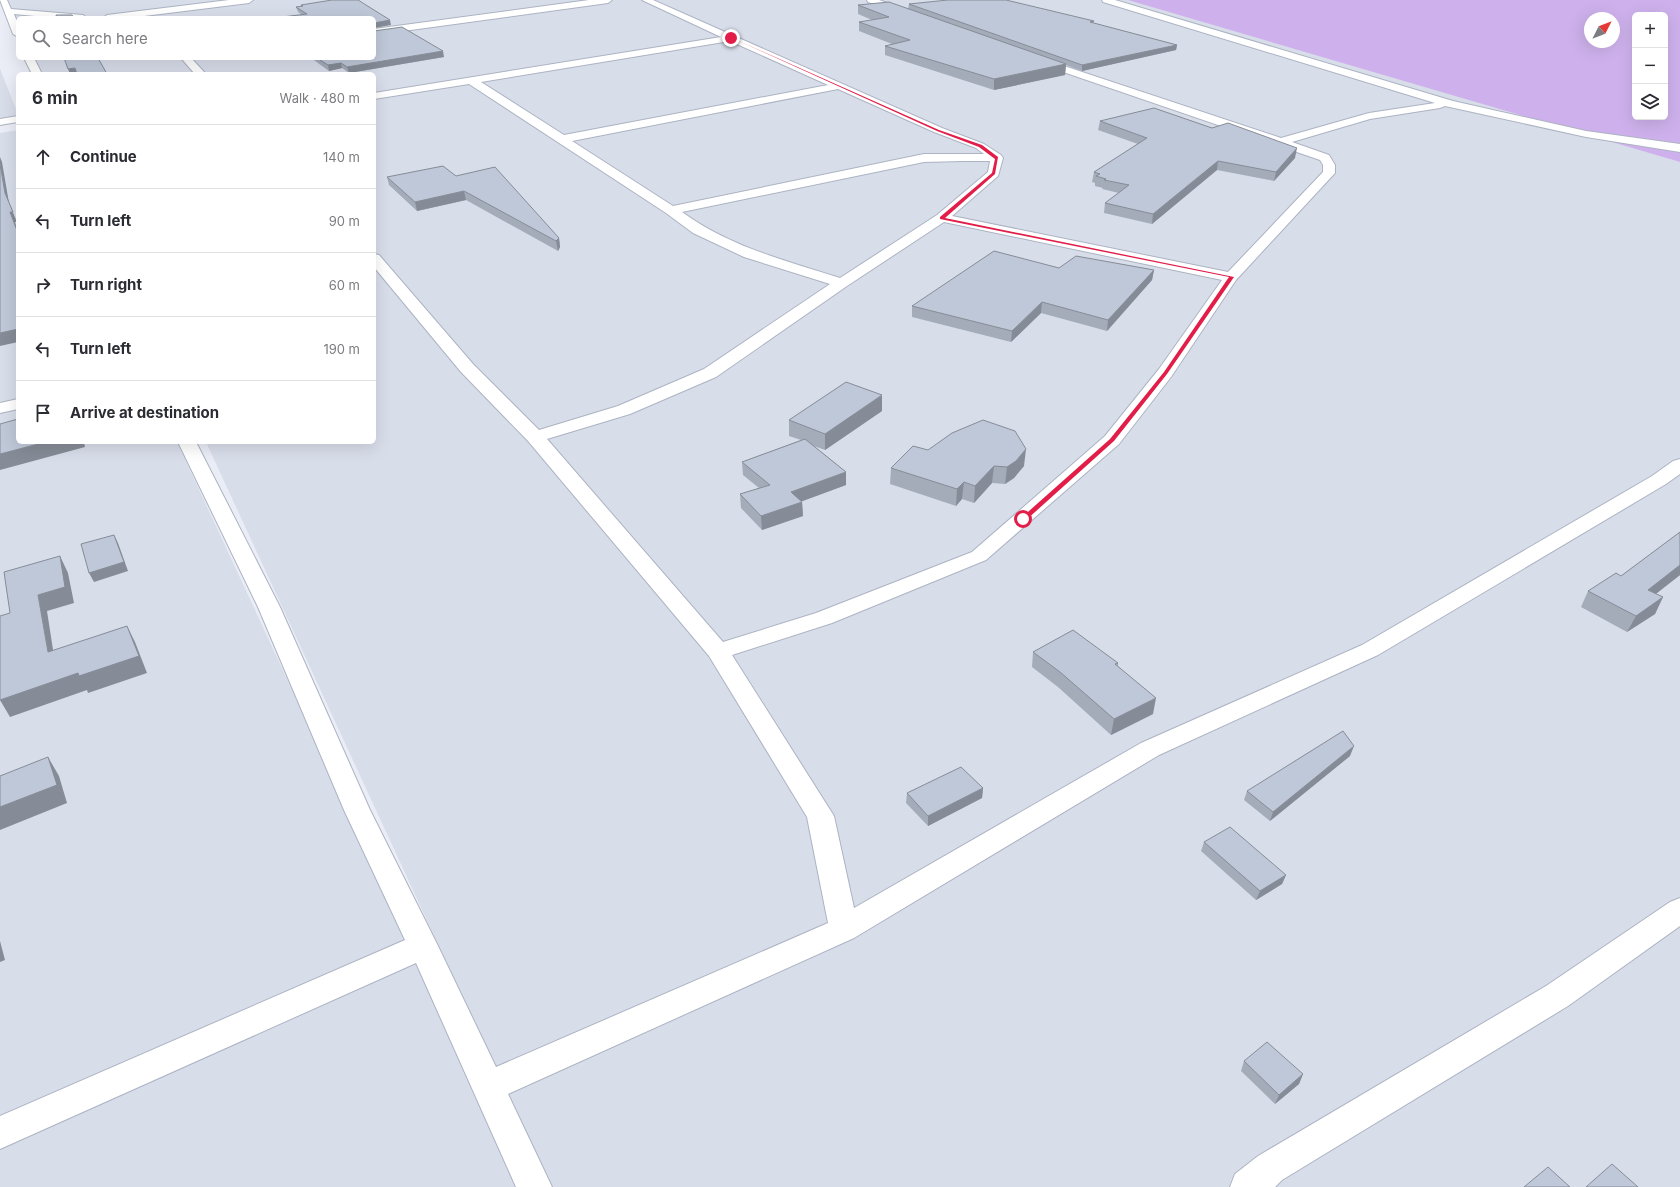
<!DOCTYPE html>
<meta charset="utf-8">
<style>
:root{--surface:#fff;--page:#f2f2f3;--text:#2b2b33;--muted:#7c7c81;--line:#e1e1e2}
body{margin:0;font-family:Inter,sans-serif;background:var(--page);color:var(--text)}
.controls{position:absolute;right:12px;top:12px;display:grid;overflow:hidden;border-radius:6px;box-shadow:0 4px 16px #0002}
.controls button{width:36px;height:36px;display:grid;place-items:center;padding:0;border:0;border-bottom:1px solid var(--line);background:var(--surface);color:var(--text);font:20px sans-serif}
.compass{position:absolute;left:1584px;top:12px;width:36px;height:36px;border-radius:50%;background:var(--surface);box-shadow:0 4px 16px #0002;rotate:48deg}
.stop{position:absolute;width:12px;height:12px;margin:-9px;border:3px solid #e11d48;border-radius:50%;background:#fff}
.stop.end{background:#e11d48;border-color:#fff;box-shadow:0 1px 4px #0008}
.list{margin:0;padding:0;list-style:none}
h2{display:flex;justify-content:space-between;align-items:center;height:52px;margin:0;padding:0 16px;font-size:17px}
h2 small{font-size:13px;font-weight:400;color:var(--muted)}
.list li{display:grid;grid-template-columns:26px 1fr auto;gap:12px;align-items:center;box-sizing:border-box;height:64px;padding:0 16px;border-top:1px solid var(--line)}
.list b{display:block;font-size:15px;white-space:nowrap}
.list em{font-size:13px;font-style:normal;color:var(--muted)}
.icon{flex:none;width:22px;height:22px;fill:none;stroke:currentColor;stroke-width:2;stroke-linecap:round;stroke-linejoin:round}
.map{position:relative;flex:none;width:1680px;height:1187px;overflow:hidden}
.search{position:absolute;background:var(--surface);box-shadow:0 4px 16px #0002;left:16px;top:16px;width:360px;height:44px;display:flex;align-items:center;gap:10px;box-sizing:border-box;padding:0 14px;border-radius:6px;color:var(--muted);font-size:15px}
.panel{position:absolute;background:var(--surface);box-shadow:0 4px 16px #0002;left:16px;top:72px;width:360px;height:372px;border-radius:6px}
.map>svg:first-child{display:block}
.residential{fill:#d8ddea}
.green{fill:#ceb1ec;fill-rule:evenodd}
.lines{fill:none;stroke-linecap:round;stroke-linejoin:round}
.street-casing{stroke:#acb3c2;stroke-width:2}
.street{fill:#fff;fill-rule:evenodd}
.wall{fill:#a4acba}
.shaded-wall{fill:#868c97}
.building{fill:#bfc8d8;stroke:#868c97}
.route{fill:#e11d48}
</style>
<div class="map">
<svg width="1680" height="1187" viewBox="0 0 1680 1187">
<rect width="100%" height="100%" fill="#eaedf6"/>
<!-- residential -->
<path class="residential" d="M3 0H1133L1680 162V1187H550L206 442H374V74H37L29 58H374V18H18V34Z
M0 69 18 114V120L0 123Z
M18 130V442H177L523 1187H0V133Z"/>
<!-- green -->
<path class="green" d="M1128 0H1680V162ZM1635 15H1665V117H1635ZM1590 18H1614V42H1590Z"/>
<g class="lines">
<!-- street casing -->
<g class="street-casing">
<path id="street" d="M0 0H7L11 9 83 15 87 18H55L14 14 18 24V37L13 34Z
M229 0H253L249 3 128 18H103L107 15Z
M589 0H612L608 3 374 35V29Z
M642 0H653L942 128 984 144 1001 155 1003 158 998 176 952 216 1228 272 1323 172V165L1320 160 1034 62 1032 60 1034 58H1040L1281 138 1369 113 1435 103 1103 2 1102 0H1115L1453 101 1586 131 1680 144V152L1586 137 1445 106 1440 108 1370 119 1292 142 1329 155 1335 165V173L1236 280 1171 377 1119 444 986 560 832 623 732 655 834 816 854 908 1141 743 1362 645 1652 476 1673 461 1680 459V474L1666 484 1378 655 1159 755 854 938 508 1094 552 1187H516L416 963 0 1149V1116L405 940 344 810 258 607 178 442H196L280 607 370 810 438 946 496 1067 828 923 807 817 709 656 528 441 461 372 374 267V254L379 255 473 364 539 430 618 406 704 369 830 284 744 257 693 233 666 213 469 84 374 99V93L721 37ZM730 41 828 85 564 135 481 82ZM838 89 934 132 976 148 984 154H924L673 206 572 141ZM962 161H990L988 172 937 215 840 278C784 260 730 247 682 212L924 162ZM944 222 1222 280 1159 369 1105 436 972 552 816 613 723 642 547 439 630 414 716 377 847 286Z
M867 0H879L910 11 911 13 910 15H904L868 2Z
M24 58H34L42 74H32Z
M181 58H191L206 74H195Z
M18 116V122L0 125V119Z
M18 399V409L0 413V403Z
M1680 898V926L1568 1006 1282 1180 1275 1187H1230L1235 1174 1258 1156 1546 986 1670 902Z"/>
</g>
<!-- street -->
<use href="#street" class="street"/>
</g>
<!-- wall -->
<path class="wall" d="M909 4 1094 21 1093 23 1177 45 1176 50 1082 71 1066 65 1065 75 994 90 885 55V46L892 44 859 31V22L872 20 858 14V5L908 9Z
M301 5 391 25 301 14 298 12 296 7 301 6Z
M444 57 349 73 342 68 329 71 311 58H374Z
M1100 121 1295 158 1274 181 1217 170 1152 224 1104 213 1105 203 1119 193 1102 189 1103 188 1095 186V183L1092 182 1094 172 1138 144 1098 130Z
M456 176 559 238 560 247 558 251 466 200 417 211 389 185 387 177Z
M1059 268 1154 270 1152 280 1107 331 1041 313 1011 342 912 317V306Z
M882 411 825 450 814 446 846 472V485L802 501 803 516 762 530 741 508 740 494 759 488 743 475 742 462 801 440 789 436V420Z
M928 450 1024 466 1014 478 1005 484 992 483 974 503 962 499 956 506 890 484 891 468Z
M1680 532V575L1656 594 1663 597 1655 614 1627 632 1581 607 1588 591 1621 576Z
M1033 652 1118 663V666L1153 714 1111 735 1058 687 1032 667Z
M1350 756 1270 821 1244 800 1247 791Z
M983 788 982 798 928 826 906 803 907 793Z
M1204 842 1286 875 1282 884 1256 900 1201 851Z
M1244 1061 1303 1074 1299 1084 1275 1104 1241 1071Z"/>
<!-- shaded-wall -->
<path class="shaded-wall" d="M390 20 391 25 374 28V23Z
M1177 45 1176 50 1082 71V65Z
M443 51 444 57 349 73 347 67Z
M341 63 342 68 329 71 328 65Z
M1066 64 1065 75 994 90V79Z
M75 68 77 74H70L68 69Z
M1297 148 1295 158 1274 181 1276 172Z
M0 157 2 162 9 203 17 222H15L18 233 10 212 5 193 0 164Z
M1218 161 1217 170 1152 224 1153 214Z
M464 191 466 200 417 211 415 202Z
M559 238 560 247 558 251 556 241Z
M1154 270 1152 280 1107 331 1108 320Z
M1042 302 1041 313 1011 342 1012 331Z
M18 329V342L0 346V333Z
M882 395V411L825 450V434Z
M46 442H84L85 447 0 470V454Z
M1026 449 1024 466 1014 478 1005 484 1007 467Z
M994 466 992 483 974 503 975 486Z
M846 472V485L792 505 791 492Z
M964 482 962 499 956 506 957 489Z
M802 502 803 516 762 530 761 516Z
M114 535 118 543 128 571 94 582 89 573Z
M60 556 68 573 74 603 47 611 56 669 48 652 38 595Z
M1680 565V575L1640 606 1648 590Z
M1663 597 1655 614 1627 632 1636 616Z
M127 626 135 642 147 673 88 693 87 690 10 717 0 700Z
M1156 698 1153 714 1111 735 1114 719Z
M1354 746 1350 756 1270 821 1273 812Z
M48 757 59 776 67 803 0 830V807Z
M983 788 982 798 928 826V816Z
M1286 875 1282 884 1256 900 1260 891Z
M0 941 5 960 0 962Z
M1303 1074 1299 1084 1275 1104 1279 1095Z"/>
<!-- building -->
<path class="building" d="M332 0H358L390 20 374 23V18H274L307 14 296 7 303 6 301 5Z
M948 0H1006L1094 21 1090 22 1177 45 1082 65 909 4Z
M889 2 1066 64 994 79 885 46 910 40 859 22 889 17 858 5Z
M56 15H72L74 18H57Z
M402 27 443 51 347 67 341 63 328 65 317 58H374V31Z
M64 58H98L107 74H77L75 68 68 69Z
M1154 108 1212 128 1228 123 1297 148 1276 172 1218 161 1153 214 1105 203 1129 185 1104 180 1106 179 1096 176 1100 174 1094 172 1147 138 1100 121Z
M0 164 5 193 13 212H10L18 233V329L0 333Z
M443 166 456 176 495 167 559 238 556 241 464 191 415 202 387 177Z
M994 251 1059 268 1076 256 1154 270 1108 320 1042 302 1012 331 912 306Z
M846 382 882 395 825 434 789 420Z
M18 419V442H46L0 454V424Z
M983 420 1015 431 1026 449 1016 461 1007 467 994 466 975 486 964 482 957 489 891 468 913 446 928 450 952 433Z
M805 439 846 472 791 492 802 502 761 516 740 494 770 485 742 462Z
M1680 532V565L1648 590 1663 597 1636 616 1588 591 1616 573 1621 576Z
M114 535 124 562 89 573 81 544Z
M60 556 65 587 38 595 48 652 127 626 139 656 79 676 78 673 0 700V616L10 613 4 572Z
M1073 630 1118 663 1115 664 1156 698 1114 719 1060 672 1033 652Z
M1343 731 1354 746 1273 812 1247 791Z
M48 757 57 785 0 807V776Z
M961 767 983 788 928 816 907 793Z
M1230 827 1286 875 1260 891 1204 842Z
M1267 1042 1303 1074 1279 1095 1244 1061Z
M1612 1164 1638 1187H1586Z
M1548 1167 1570 1187H1524Z"/>
<!-- route -->
<path class="route" d="M730 37 939 130 982 145 998 157 995 174 945 218 1234 277 1167 374 1114 441 1025 521 1020 519 1110 439 1164 372 1229 277 940 219V217L992 173 995 159 979 147 937 131Z"/>
</svg>
<div class="controls">
<button>+</button>
<button>−</button>
<button><svg class="icon" aria-label="layers" viewBox="0 0 24 24"><path d="M12 4l9 5-9 5-9-5zM3 14l9 5 9-5"/></svg></button>
</div>
<svg class="compass" viewBox="-18 -18 36 36"><path d="M0-13l5 13h-10z" fill="#e53935"/><path d="M0 13l5-13h-10z" fill="#7c7c81"/></svg>
<div class="stop" style="left:1023px;top:519px"></div>
<div class="stop end" style="left:731px;top:38px"></div>
<div class="search"><svg class="icon" aria-label="search" viewBox="0 0 24 24"><circle cx="10" cy="10" r="6"/><path d="M15 15l6 6"/></svg>Search here</div>
<section class="panel">
<h2>6 min<small>Walk · 480 m</small></h2>
<ul class="list">
<li><svg class="icon" aria-label="ahead" viewBox="0 0 24 24"><path d="M12 20V5M6 11l6-6 6 6"/></svg><div><b>Continue</b></div><em>140 m</em></li>
<li><svg class="icon" aria-label="left" viewBox="0 0 24 24"><path d="M17 20v-9H6M10 6l-5 5 5 5"/></svg><div><b>Turn left</b></div><em>90 m</em></li>
<li><svg class="icon" aria-label="right" viewBox="0 0 24 24"><path d="M7 20v-9h11M14 6l5 5-5 5"/></svg><div><b>Turn right</b></div><em>60 m</em></li>
<li><svg class="icon" aria-label="left" viewBox="0 0 24 24"><path d="M17 20v-9H6M10 6l-5 5 5 5"/></svg><div><b>Turn left</b></div><em>190 m</em></li>
<li><svg class="icon" aria-label="arrive" viewBox="0 0 24 24"><path d="M6 21V4h12l-3 4 3 4H6"/></svg><div><b>Arrive at destination</b></div></li>
</ul>
</section>
</div>
